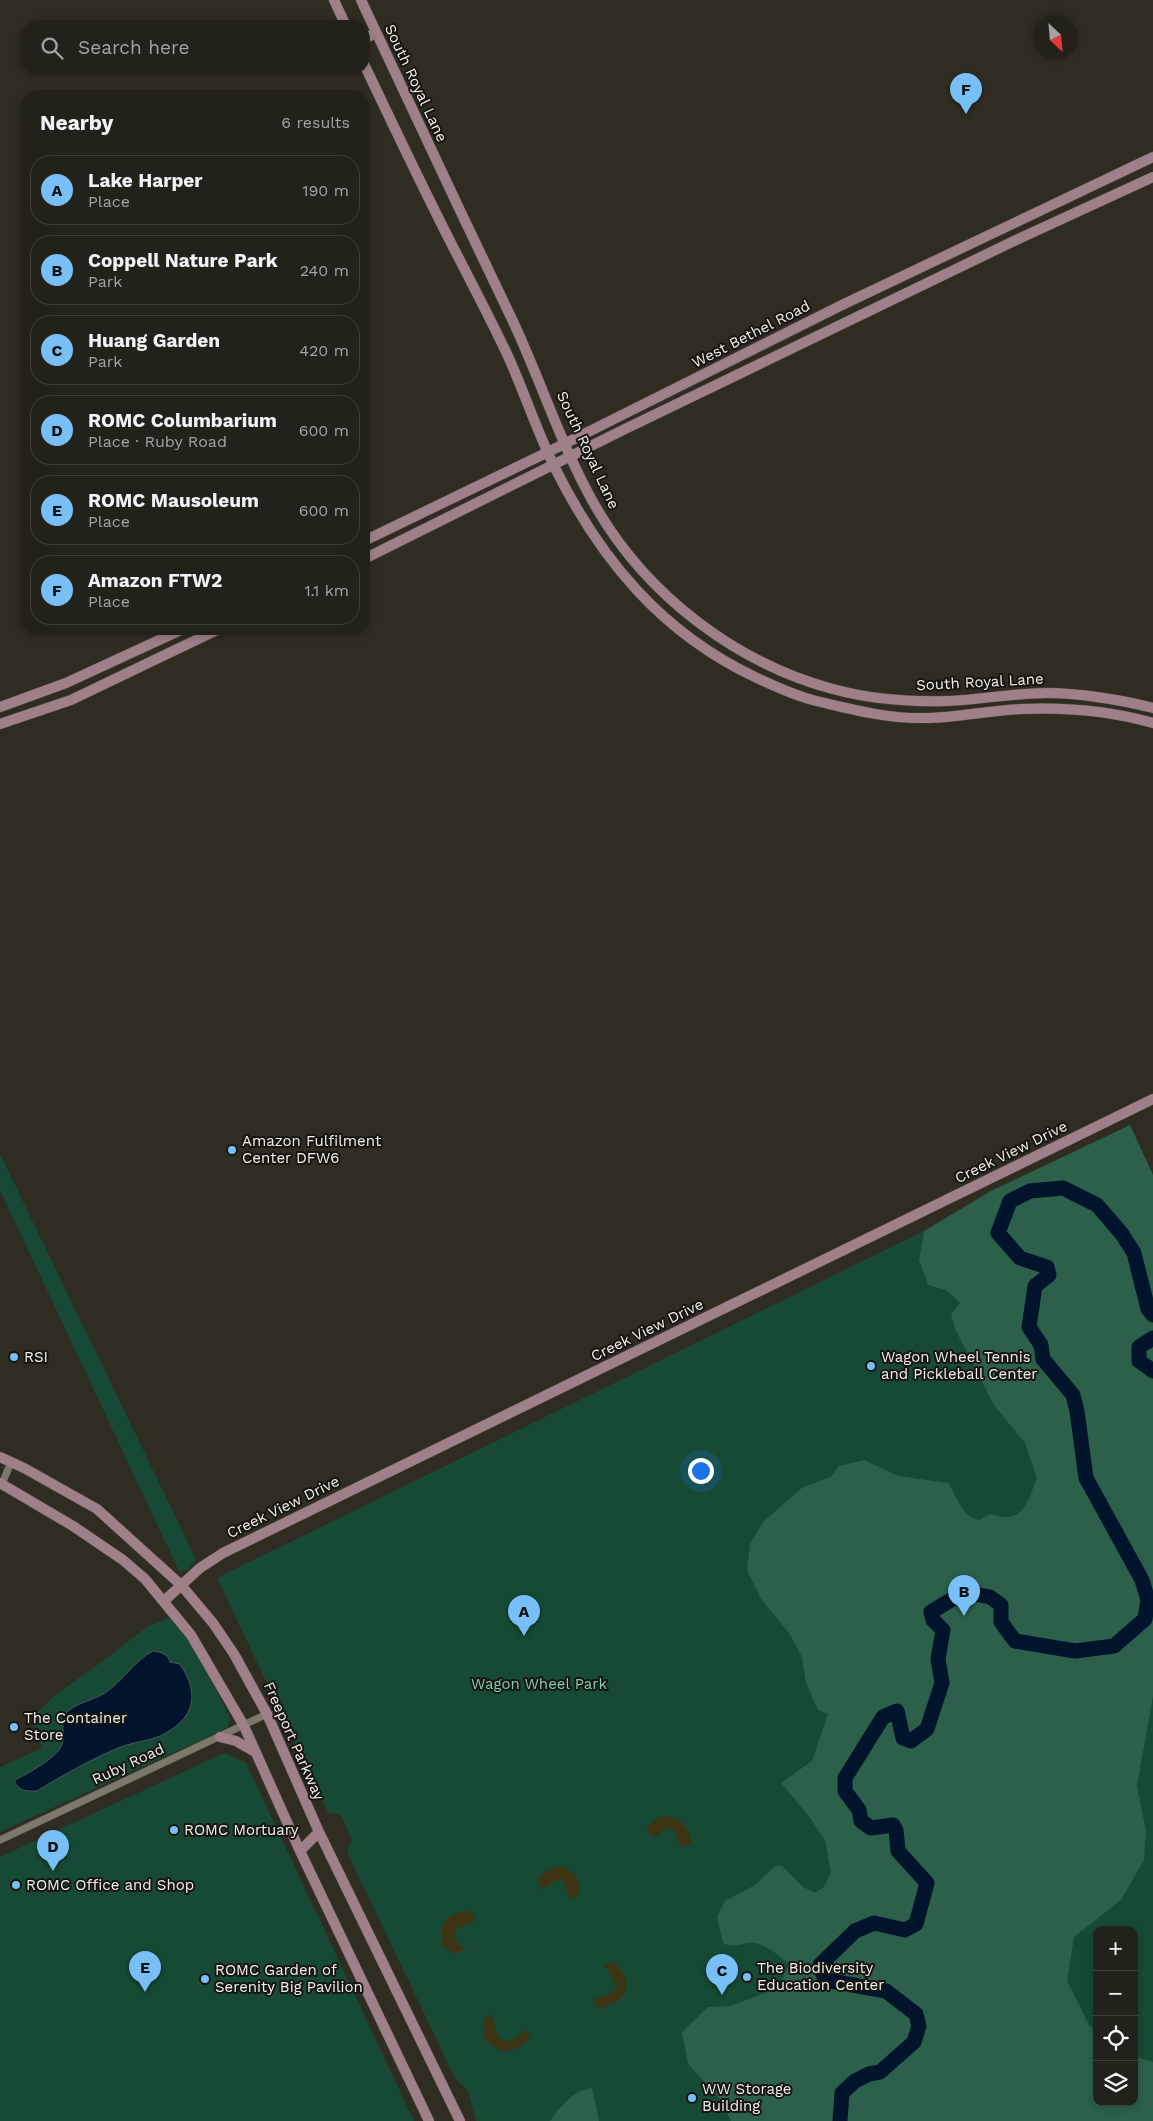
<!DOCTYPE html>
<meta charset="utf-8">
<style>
:root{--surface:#23221a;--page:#2b2a23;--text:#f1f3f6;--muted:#a3a4a2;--line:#403f39;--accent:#78bff7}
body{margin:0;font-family:"Work Sans",sans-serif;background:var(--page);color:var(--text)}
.controls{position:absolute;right:15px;bottom:15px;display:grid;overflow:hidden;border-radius:10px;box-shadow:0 2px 8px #0003}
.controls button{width:45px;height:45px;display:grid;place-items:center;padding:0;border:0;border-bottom:1px solid var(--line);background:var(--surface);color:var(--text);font:25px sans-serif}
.compass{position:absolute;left:1033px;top:15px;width:45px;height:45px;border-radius:50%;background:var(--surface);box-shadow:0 2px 8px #0003;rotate:154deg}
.you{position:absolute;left:700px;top:1470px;width:18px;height:18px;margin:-12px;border:4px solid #fff;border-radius:50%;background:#1a73e8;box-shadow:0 0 0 8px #1a73e833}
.badge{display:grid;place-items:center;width:32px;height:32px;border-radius:50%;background:var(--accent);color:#111;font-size:16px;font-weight:700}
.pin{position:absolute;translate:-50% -41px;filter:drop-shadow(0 1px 2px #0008)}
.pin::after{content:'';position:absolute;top:26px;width:18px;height:15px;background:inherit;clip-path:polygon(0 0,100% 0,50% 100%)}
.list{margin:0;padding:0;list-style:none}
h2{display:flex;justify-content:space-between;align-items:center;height:65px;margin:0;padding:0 20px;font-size:21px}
h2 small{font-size:16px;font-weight:400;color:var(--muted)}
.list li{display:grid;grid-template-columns:32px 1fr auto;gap:15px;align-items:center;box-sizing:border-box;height:70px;margin:0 10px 10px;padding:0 10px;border:1px solid var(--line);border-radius:20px}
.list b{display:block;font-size:19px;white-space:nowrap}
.list p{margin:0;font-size:16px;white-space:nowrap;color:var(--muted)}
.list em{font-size:16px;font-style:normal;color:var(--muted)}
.icon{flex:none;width:28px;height:28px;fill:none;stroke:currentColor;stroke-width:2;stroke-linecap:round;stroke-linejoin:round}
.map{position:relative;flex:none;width:1153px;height:2121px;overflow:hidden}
.search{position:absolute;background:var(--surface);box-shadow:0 2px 8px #0003;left:20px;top:20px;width:350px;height:55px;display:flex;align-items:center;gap:12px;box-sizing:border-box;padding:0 18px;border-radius:20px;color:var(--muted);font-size:19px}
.panel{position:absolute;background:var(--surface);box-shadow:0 2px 8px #0003;left:20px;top:90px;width:350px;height:545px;border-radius:20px}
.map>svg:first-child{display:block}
.green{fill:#164a35;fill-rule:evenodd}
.forest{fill:#2c604a}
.sand{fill:#3c3413}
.water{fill:#00152b;stroke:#495764}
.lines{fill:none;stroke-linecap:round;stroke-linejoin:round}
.river{stroke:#00152b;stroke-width:15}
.street-casing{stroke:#4c4a41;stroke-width:8}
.secondary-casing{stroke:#4c4a41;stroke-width:11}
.street{stroke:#7c796c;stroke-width:7}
.secondary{stroke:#9f8088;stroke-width:10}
.poi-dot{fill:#78bff7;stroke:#161510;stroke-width:2}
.labels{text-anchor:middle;stroke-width:4;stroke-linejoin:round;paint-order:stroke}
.street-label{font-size:15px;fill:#f3f1ea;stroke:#161510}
.poi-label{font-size:15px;fill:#f3f1ea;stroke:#161510;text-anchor:start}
.park-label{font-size:15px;fill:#81d2ae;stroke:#161510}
</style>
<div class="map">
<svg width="1153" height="2121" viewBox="0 0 1153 2121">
<rect width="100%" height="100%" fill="#2f2d22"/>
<!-- green -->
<path class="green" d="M1130 1125 1153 1175V2121H476L468 2091 455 2078 347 1852 352 1840 341 1815 328 1812 217 1578 924 1231 991 1191ZM1097 1930H1134V2102H1097Z
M0 1154 196 1559 189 1569 179 1571 0 1190Z
M170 1618C196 1646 211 1682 229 1715L230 1721 227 1728 0 1832V1767L42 1748 31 1719 55 1695 103 1661 148 1626Z
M224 1753 246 1763 414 2121H0V1857Z"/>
<!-- forest -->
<path class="forest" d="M1130 1125 1153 1175V1696L1137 1786 1146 1831 1144 1860 1121 1900 1074 1937 1067 1981 1089 2025 1097 2032V2102H1134V2056L1153 2062V2121H731L721 2100 688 2064 682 2032 708 2007 731 2006 778 1988 789 1964C779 1956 767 1945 754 1943 743 1941 735 1950 723 1943L717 1917 725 1901 755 1885 775 1866H782L803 1887 815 1893 824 1887 831 1873 825 1840 808 1815 781 1783 812 1761 828 1714 818 1710 806 1683 802 1657 789 1633 761 1599 747 1570 750 1544 763 1522 803 1487 831 1477 839 1466 864 1460 898 1476 949 1483C957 1498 961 1515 979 1520L991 1514C1022 1526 1027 1503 1037 1478L1025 1443 994 1405 955 1329 951 1314 960 1303 946 1290 928 1285 919 1260 924 1231 991 1191Z
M592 2088 599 2121H550C561 2106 573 2090 592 2088Z"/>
<!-- sand -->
<path class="sand" d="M667 1816C683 1820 689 1828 691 1843L680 1848 679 1842 673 1829 668 1827 653 1838 646 1828 659 1817Z
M558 1866C573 1869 581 1879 580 1894L570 1899 563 1881 558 1879 541 1890 538 1878 544 1872Z
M471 1911 475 1921 455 1929V1936L459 1946 462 1945 465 1949 454 1954 443 1946C437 1922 448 1912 471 1911Z
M614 1962C637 1986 626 2001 598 2009L593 1999C601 1999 613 1994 617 1987L608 1969 603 1965Z
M492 2014 495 2029 502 2041C511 2042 520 2035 526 2029L530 2037C519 2054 493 2057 484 2035 483 2030 484 2024 484 2019Z"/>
<!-- water -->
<path class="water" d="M153 1651C161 1652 168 1654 170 1662L180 1664C201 1695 194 1720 160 1736 148 1741 135 1742 123 1746 95 1757 63 1775 37 1791 26 1791 20 1792 14 1781 27 1773 61 1757 63 1741 65 1730 59 1722 67 1712 76 1703 94 1700 105 1693 123 1681 134 1661 153 1651Z"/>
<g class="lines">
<!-- river -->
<path class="river" d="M1153 1338 1139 1347V1361L1153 1371
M840 2121 842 2093 855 2081 869 2074 880 2072 914 2042 919 2026 916 2014 886 1991 825 1980 820 1965 855 1931 874 1923 905 1930 916 1924 927 1883 898 1851 896 1830 893 1825 871 1828 861 1821 859 1810 845 1791V1778L883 1717 897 1711 903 1738 911 1741 927 1729 942 1683 938 1659 943 1630 933 1620 931 1612 964 1592 990 1597 1001 1605V1622L1015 1641 1075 1651 1114 1646 1145 1619 1148 1600 1142 1580 1086 1478 1077 1411 1073 1395 1043 1359 1041 1345 1029 1327 1035 1286 1049 1275 1047 1267 1020 1258 998 1233 1010 1201 1030 1191 1063 1188 1097 1205 1122 1234 1134 1253 1148 1309 1153 1315"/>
<!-- street casing -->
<g class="street-casing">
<path id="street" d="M2 1484 11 1462
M0 1840 267 1714"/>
</g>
<!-- secondary casing -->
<g class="secondary-casing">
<path id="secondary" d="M334 0 346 26
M361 0C410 105 459 209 509 313 540 377 561 447 597 509 648 596 736 663 833 689 869 699 908 702 946 701 979 700 1013 693 1047 693 1079 693 1122 700 1153 708
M364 39 376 33
M364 64C392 123 420 182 450 241 469 278 489 316 507 354 524 391 536 429 554 466 600 559 661 633 757 678 776 687 796 696 816 701 851 709 888 719 924 718 957 718 989 710 1022 709 1066 707 1110 711 1153 723
M364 541 548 452 842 305 1153 157
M364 559 623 430 1014 241 1153 177
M0 707 66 683 183 629
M0 724 71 700 219 629
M0 1457 24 1468 97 1509 181 1585 213 1623 234 1654 267 1714 319 1832 460 2121
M0 1483 73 1526 123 1560 145 1579 191 1635 244 1726 300 1851 429 2121
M164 1601 200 1568 223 1553 1153 1099
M220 1737 236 1741 255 1752
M300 1851 319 1832"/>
</g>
<!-- street -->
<use href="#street" class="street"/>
<!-- secondary -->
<use href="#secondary" class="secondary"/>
</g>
<!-- markers -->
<g class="poi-dot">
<circle cx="232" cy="1150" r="5"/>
<circle cx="14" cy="1357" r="5"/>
<circle cx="871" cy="1366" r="5"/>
<circle cx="14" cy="1727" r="5"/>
<circle cx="174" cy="1830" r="5"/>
<circle cx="16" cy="1885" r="5"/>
<circle cx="747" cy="1977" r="5"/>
<circle cx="205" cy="1979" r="5"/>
<circle cx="692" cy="2098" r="5"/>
</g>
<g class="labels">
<!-- street labels -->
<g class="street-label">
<text transform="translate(416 83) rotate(65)" y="5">South Royal Lane</text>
<text transform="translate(751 334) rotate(-27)" y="5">West Bethel Road</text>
<text transform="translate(588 450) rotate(65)" y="5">South Royal Lane</text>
<text transform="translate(980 682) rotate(-3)" y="5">South Royal Lane</text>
<text transform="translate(1011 1152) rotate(-26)" y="5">Creek View Drive</text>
<text transform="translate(647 1330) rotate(-26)" y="5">Creek View Drive</text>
<text transform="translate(283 1507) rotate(-26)" y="5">Creek View Drive</text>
<text transform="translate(294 1741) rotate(66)" y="5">Freeport Parkway</text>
<text transform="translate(128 1764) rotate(-25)" y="5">Ruby Road</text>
</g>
<!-- poi labels -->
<g class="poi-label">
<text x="242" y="1146">Amazon Fulfilment<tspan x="242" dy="17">Center DFW6</tspan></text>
<text x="24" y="1362">RSI</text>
<text x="881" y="1362">Wagon Wheel Tennis<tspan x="881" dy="17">and Pickleball Center</tspan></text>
<text x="24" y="1723">The Container<tspan x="24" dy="17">Store</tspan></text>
<text x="184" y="1835">ROMC Mortuary</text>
<text x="26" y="1890">ROMC Office and Shop</text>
<text x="757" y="1973">The Biodiversity<tspan x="757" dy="17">Education Center</tspan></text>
<text x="215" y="1975">ROMC Garden of<tspan x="215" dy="17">Serenity Big Pavilion</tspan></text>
<text x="702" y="2094">WW Storage<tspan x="702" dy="17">Building</tspan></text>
</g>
<!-- park labels -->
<g class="park-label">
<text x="539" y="1689">Wagon Wheel Park</text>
</g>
</g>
</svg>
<div class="controls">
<button>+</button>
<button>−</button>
<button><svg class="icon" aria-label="locate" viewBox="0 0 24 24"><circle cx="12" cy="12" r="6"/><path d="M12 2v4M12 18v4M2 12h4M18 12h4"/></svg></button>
<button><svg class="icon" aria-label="layers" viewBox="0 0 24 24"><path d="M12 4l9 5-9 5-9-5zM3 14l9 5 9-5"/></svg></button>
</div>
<svg class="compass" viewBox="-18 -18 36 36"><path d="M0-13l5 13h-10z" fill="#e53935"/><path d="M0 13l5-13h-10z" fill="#a3a4a2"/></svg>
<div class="you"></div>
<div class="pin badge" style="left:524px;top:1636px">A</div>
<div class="pin badge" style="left:964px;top:1616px">B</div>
<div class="pin badge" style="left:722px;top:1995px">C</div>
<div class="pin badge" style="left:53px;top:1871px">D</div>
<div class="pin badge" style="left:145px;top:1992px">E</div>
<div class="pin badge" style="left:966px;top:114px">F</div>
<div class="search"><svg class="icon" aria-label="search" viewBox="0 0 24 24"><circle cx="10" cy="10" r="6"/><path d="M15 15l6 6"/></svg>Search here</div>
<section class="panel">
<h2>Nearby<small>6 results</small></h2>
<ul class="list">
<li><span class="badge">A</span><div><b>Lake Harper</b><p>Place</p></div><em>190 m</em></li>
<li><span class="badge">B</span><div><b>Coppell Nature Park</b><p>Park</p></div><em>240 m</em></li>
<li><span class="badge">C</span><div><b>Huang Garden</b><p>Park</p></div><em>420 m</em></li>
<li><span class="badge">D</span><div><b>ROMC Columbarium</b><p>Place · Ruby Road</p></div><em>600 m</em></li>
<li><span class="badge">E</span><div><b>ROMC Mausoleum</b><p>Place</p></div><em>600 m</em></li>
<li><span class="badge">F</span><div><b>Amazon FTW2</b><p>Place</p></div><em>1.1 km</em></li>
</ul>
</section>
</div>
